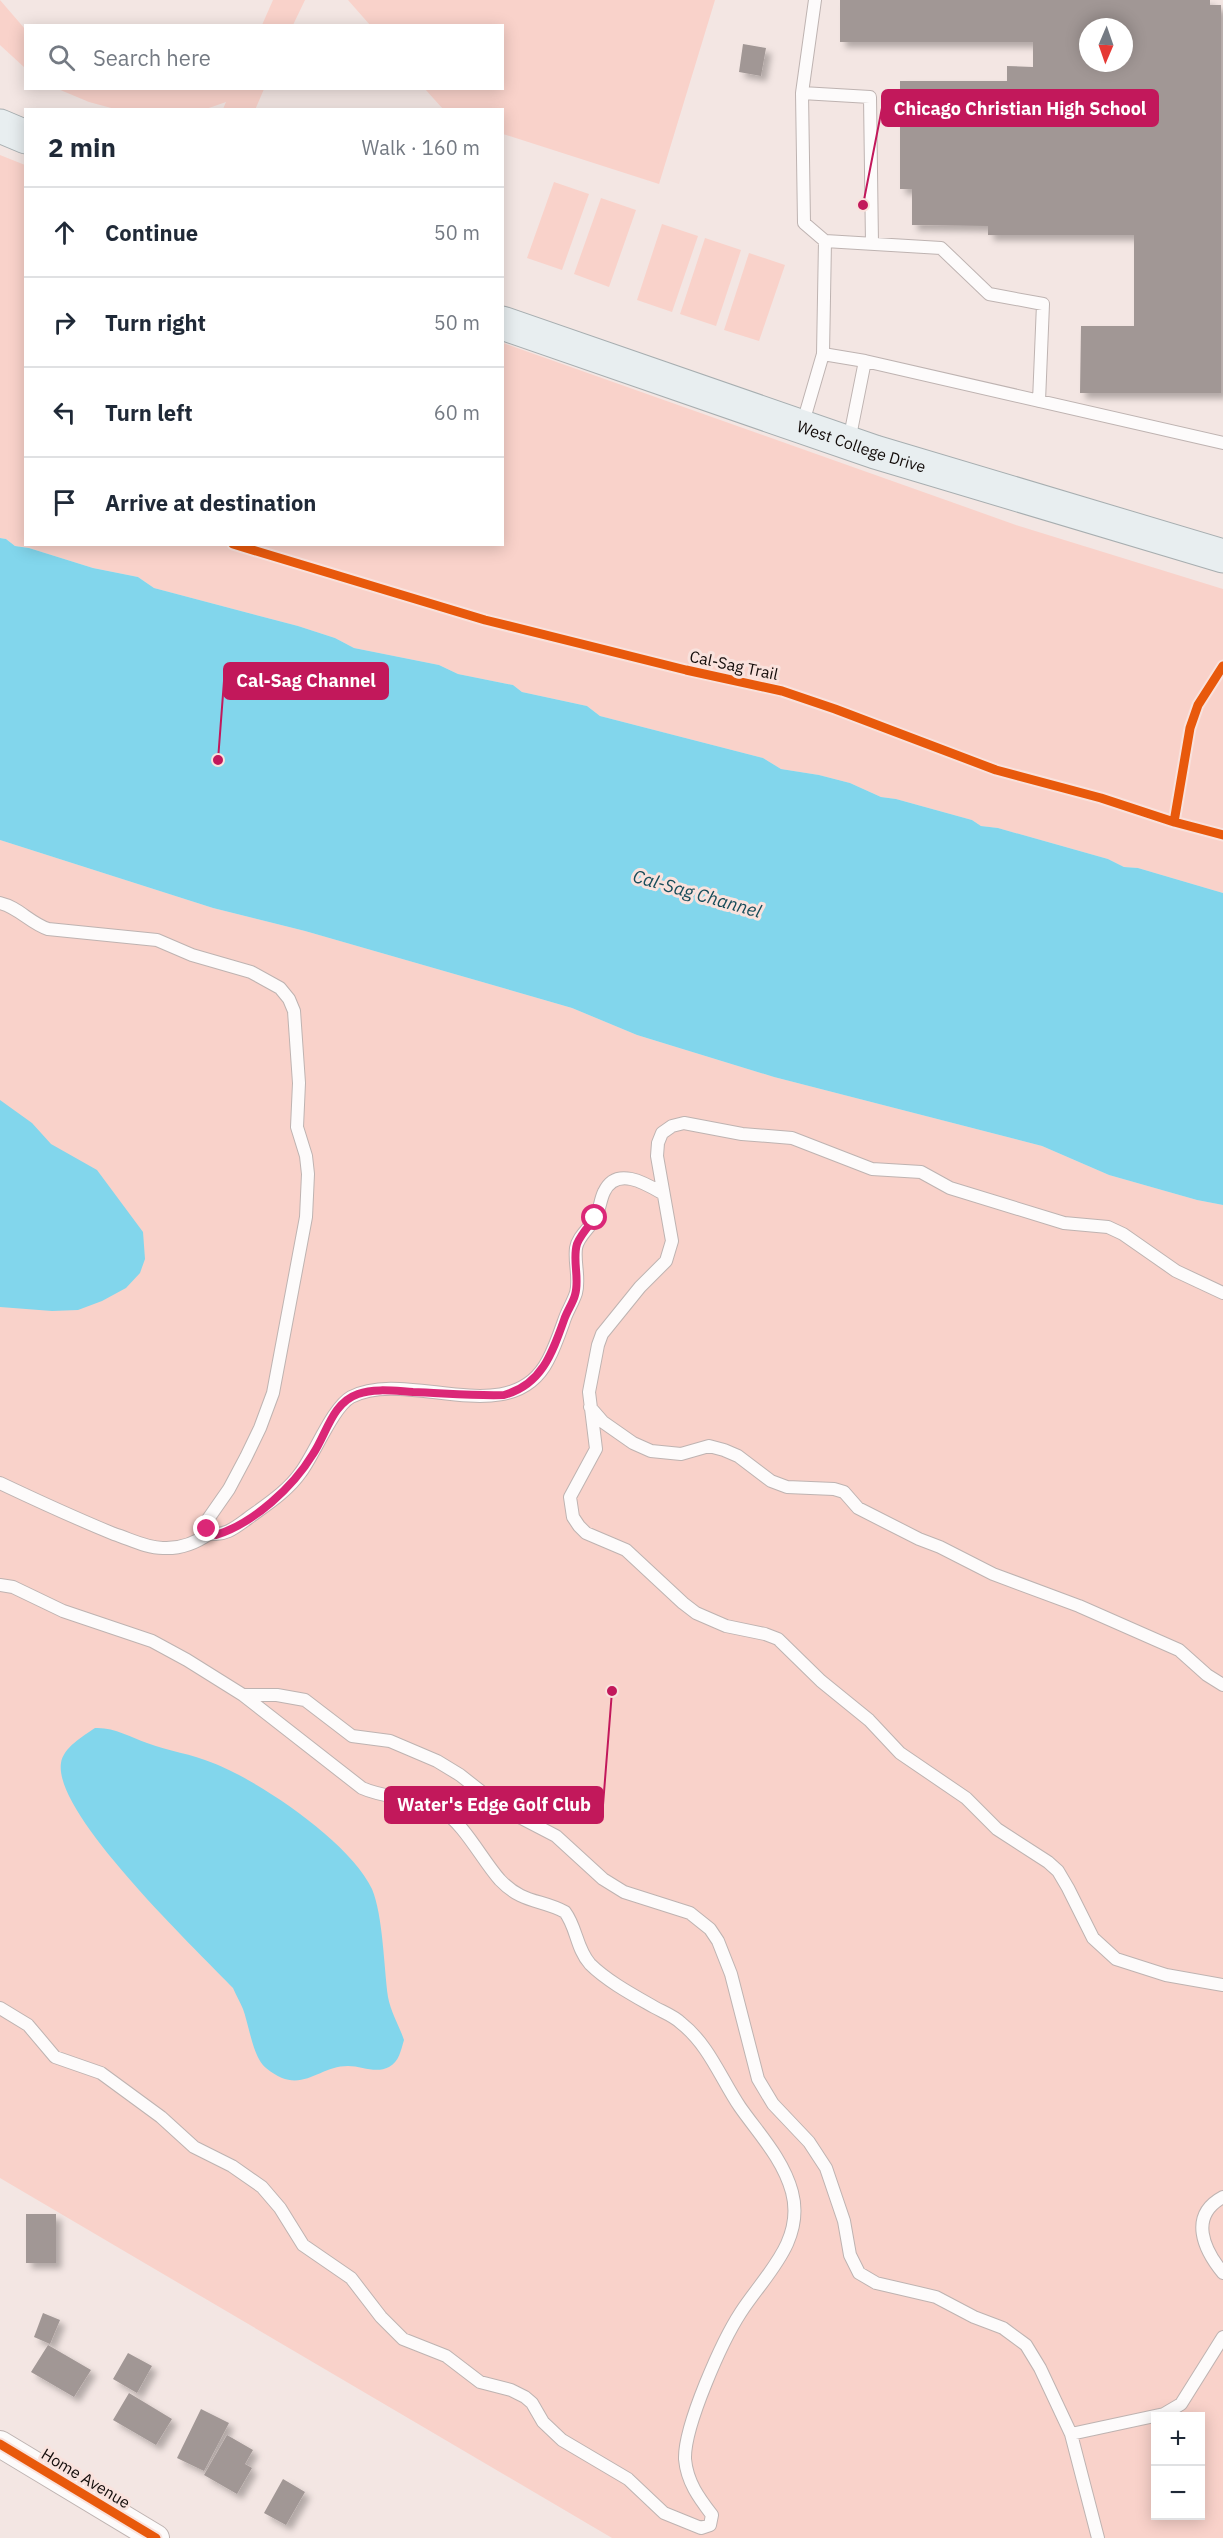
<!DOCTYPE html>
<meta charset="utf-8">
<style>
:root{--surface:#fff;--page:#f6f6f7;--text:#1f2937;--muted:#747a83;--line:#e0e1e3}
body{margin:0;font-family:"IBM Plex Sans",sans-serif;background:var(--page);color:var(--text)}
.controls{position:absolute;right:18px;bottom:18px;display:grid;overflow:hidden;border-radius:0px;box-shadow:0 3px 15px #0003}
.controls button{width:54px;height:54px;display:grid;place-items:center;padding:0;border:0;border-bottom:2px solid var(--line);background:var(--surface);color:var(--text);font:30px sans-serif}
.compass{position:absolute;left:1079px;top:18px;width:54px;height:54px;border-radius:50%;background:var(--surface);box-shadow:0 3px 15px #0003;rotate:182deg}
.stop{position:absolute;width:18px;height:18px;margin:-14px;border:4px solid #db2777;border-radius:50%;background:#fff}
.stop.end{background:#db2777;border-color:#fff;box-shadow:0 2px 6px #0008}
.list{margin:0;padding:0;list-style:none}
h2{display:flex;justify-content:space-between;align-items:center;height:78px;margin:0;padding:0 24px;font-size:26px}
h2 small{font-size:20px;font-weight:400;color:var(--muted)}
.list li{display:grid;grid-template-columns:39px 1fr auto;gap:18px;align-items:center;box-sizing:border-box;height:90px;padding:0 24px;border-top:2px solid var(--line)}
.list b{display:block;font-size:22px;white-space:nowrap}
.list em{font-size:20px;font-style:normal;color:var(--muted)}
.icon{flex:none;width:33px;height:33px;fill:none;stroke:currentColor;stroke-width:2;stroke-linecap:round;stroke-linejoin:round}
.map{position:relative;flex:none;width:1223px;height:2538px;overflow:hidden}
.search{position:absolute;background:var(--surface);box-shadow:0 3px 15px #0003;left:24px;top:24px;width:480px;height:66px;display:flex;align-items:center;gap:15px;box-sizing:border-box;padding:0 21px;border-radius:0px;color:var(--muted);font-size:22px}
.panel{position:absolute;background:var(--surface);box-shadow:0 3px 15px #0003;left:24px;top:108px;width:480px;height:438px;border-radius:0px}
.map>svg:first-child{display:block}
.green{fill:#f9d2ca;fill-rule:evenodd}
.water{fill:#82d6ec}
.building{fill:#a19795;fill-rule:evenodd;filter:url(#shadow)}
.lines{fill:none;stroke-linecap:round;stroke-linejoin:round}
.lane-casing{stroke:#beb3b1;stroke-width:14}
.street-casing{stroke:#beb3b1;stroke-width:28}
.primary-casing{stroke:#a7aeb0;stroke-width:35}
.lane{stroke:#fdfbfb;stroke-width:12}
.street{stroke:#fdfbfb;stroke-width:26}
.primary{stroke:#e8eef0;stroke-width:33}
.cycleway-casing{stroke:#f9e2dd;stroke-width:13}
.cycleway{stroke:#e8590c;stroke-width:9}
.route{stroke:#db2777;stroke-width:8}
.labels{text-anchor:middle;stroke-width:6;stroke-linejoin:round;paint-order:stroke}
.street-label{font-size:16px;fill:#130c0a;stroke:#f9e2dd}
.water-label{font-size:18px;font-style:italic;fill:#174c5a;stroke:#f9e2dd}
.leader{fill:none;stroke:#c2185b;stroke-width:2}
.callout-dot{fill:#c2185b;stroke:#f9e2dd;stroke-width:2}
.callout{fill:#c2185b;stroke:#c2185b;stroke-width:2}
.callout-label{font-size:18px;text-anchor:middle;font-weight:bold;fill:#fff}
</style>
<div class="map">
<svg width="1223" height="2538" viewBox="0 0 1223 2538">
<defs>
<filter id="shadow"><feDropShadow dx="5.5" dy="5.5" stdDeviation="3" flood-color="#0004"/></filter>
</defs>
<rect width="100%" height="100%" fill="#f3e6e3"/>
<!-- green -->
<path class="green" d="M0 0 25 29V68L0 45Z
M273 0H305L293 25H262Z
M348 0H715L659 184 503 134 502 110 443 109 425 89 502 88V26L370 25Z
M58 89H264L255 110 223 109 226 102 206 109H115L89 102Z
M0 155 25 165 26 544H502L503 343 1019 526 1223 589V893L1138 868 1124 867 1108 859 998 828 981 826 972 820 896 799 881 797 850 783 819 775 781 769 763 758 600 716 587 706 522 692 513 685 458 674 439 665 354 648 335 638 298 626 154 588 138 577 93 568 29 548 15 546 6 539 0 538Z
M554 182 589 194 562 270 527 258Z
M601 198 636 210 609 287 574 274Z
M662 224 698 236 672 312 637 300Z
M705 238 741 250 716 326 680 314Z
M749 253 785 265 759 341 724 330Z
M0 840 213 908 305 931 572 1008 637 1035 774 1077 1042 1146 1109 1175 1197 1200 1223 1205V2538H612L0 2178ZM1156 2416H1200V2516H1156Z"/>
<!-- water -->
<path class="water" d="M0 538 6 539 15 546 29 548 93 568 138 577 154 588 298 626 335 638 354 648 439 665 458 674 513 685 522 692 587 706 600 716 763 758 781 769 819 775 850 783 881 797 896 799 972 820 981 826 998 828 1108 859 1124 867 1138 868 1223 893V1205L1197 1200 1109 1175 1042 1146 774 1077 637 1035 572 1008 305 931 213 908 0 840Z
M0 1100 32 1123 51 1144 97 1170 143 1232 145 1259 140 1273 126 1288 102 1301 78 1310 52 1311 0 1307Z
M95 1728C114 1727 130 1737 147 1743 168 1751 192 1754 213 1763 260 1781 351 1843 372 1889 383 1915 384 1968 388 1997 391 2013 399 2025 404 2040 401 2050 399 2062 389 2067 376 2074 362 2066 348 2066 317 2066 301 2097 266 2068 253 2058 249 2025 243 2009 240 2002 236 1995 233 1988 197 1950 53 1814 61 1763 63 1748 83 1736 95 1728Z"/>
<!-- building -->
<path class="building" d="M840 0H1210V5H1221V393H1080L1081 326H1134V235H988V226L912 225V189H900V81H1007V66L1033 67V42H840ZM1088 27H1124V63H1088Z
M743 44 766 48 761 76 739 72Z
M26 2214H56V2263H26Z
M43 2313 60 2320 50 2344 34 2337Z
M48 2345 91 2370 74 2397 31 2372Z
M128 2353 152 2366 137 2393 113 2379Z
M129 2393 172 2419 156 2445 113 2420Z
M201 2409 229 2423 204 2471 177 2458Z
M227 2435 253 2450 245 2464 252 2468 237 2494 204 2475Z
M283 2479 305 2492 286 2525 264 2513Z"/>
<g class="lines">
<!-- lane casing -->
<g class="lane-casing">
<path id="lane" d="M815 0 802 93 870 97 872 244
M802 93 804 223 825 241 941 248 989 294 1043 304 1039 401
M823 354 865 361
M802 426 823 354 825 241
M849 441 865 361 1223 443
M0 903C18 907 30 923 48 929L157 940 192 955 251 972 280 988 289 999 294 1011 299 1083 297 1127 306 1156 308 1174 306 1217 273 1393 260 1428 246 1457 229 1489 206 1522 210 1533C224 1537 236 1527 247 1519 266 1505 287 1492 301 1472 315 1453 333 1407 351 1397 407 1367 511 1433 548 1360 555 1347 560 1332 565 1318 568 1310 573 1302 576 1293 580 1278 574 1263 576 1248 578 1236 590 1228 595 1218 600 1210 600 1200 604 1192 616 1166 645 1183 662 1193
M1223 1293 1176 1271 1123 1234 1108 1227 1064 1223 950 1188 921 1172 872 1169 792 1138 742 1134 684 1123 672 1126 662 1133 658 1143 657 1156 672 1241 666 1261 640 1287 602 1334 598 1345 589 1392 596 1449 570 1497 573 1517 579 1526 586 1533 626 1550 683 1603 696 1613 726 1626 765 1634 778 1639 821 1681 869 1720 900 1753 966 1798 997 1829 1048 1862 1058 1871 1068 1888 1093 1938 1116 1959 1166 1975 1223 1985
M590 1407 603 1422 633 1443 651 1451 681 1454 709 1446 724 1450 738 1456 771 1481 787 1487 834 1489 844 1492 858 1508 919 1539 940 1547 993 1574 1079 1606 1179 1650 1207 1675 1223 1685
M0 1483C38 1501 75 1518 114 1534 130 1539 146 1548 163 1548 181 1549 196 1543 210 1533
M0 1585 13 1587 63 1611 152 1641 187 1660 243 1695 362 1788C386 1799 417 1797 441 1810 464 1823 482 1860 500 1880 523 1904 541 1899 565 1912 577 1928 576 1948 590 1964 607 1981 633 1995 654 2007 663 2012 674 2016 681 2023 709 2045 721 2079 740 2107 759 2134 783 2159 792 2192 805 2241 765 2275 741 2312 722 2341 684 2426 685 2459 687 2482 699 2498 712 2515L710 2525 701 2528 664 2513 628 2479 562 2440 543 2422 532 2403 525 2397 511 2390 480 2382 446 2356 403 2339 381 2317 351 2278 303 2245 280 2208 262 2187 232 2166 194 2147 161 2117 101 2073 55 2057 28 2025 0 2008
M243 1695H277L305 1700 352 1736 390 1741 437 1761 460 1775 502 1808 556 1836 603 1879 624 1892 690 1913 710 1929 718 1941 731 1974 758 2079 773 2104 809 2142 826 2168 844 2221 850 2255 859 2273 876 2283 936 2297 974 2317 1003 2328 1026 2345 1040 2368 1071 2434 1098 2538
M1223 2197C1188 2216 1204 2250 1223 2273
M1071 2434 1164 2414 1181 2404 1223 2337"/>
</g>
<!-- street casing -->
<g class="street-casing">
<path id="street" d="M0 2444 156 2538"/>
</g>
<!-- primary casing -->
<g class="primary-casing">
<g id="primary">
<path d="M0 126 26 137"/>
<path id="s1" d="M502 323 875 452 1223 556"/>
</g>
</g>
<!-- lane -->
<use href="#lane" class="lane"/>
<!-- street -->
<use href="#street" class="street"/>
<!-- primary -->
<use href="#primary" class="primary"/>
<!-- cycleway casing -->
<g class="cycleway-casing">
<path id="cycleway" d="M233 544 485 620 686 670 782 691 835 709 996 770 1101 798 1174 822 1223 835
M1174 822 1190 728 1198 705 1223 666
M0 2444 156 2538"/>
</g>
<!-- cycleway -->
<use href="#cycleway" class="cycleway"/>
</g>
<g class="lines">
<!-- route -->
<path class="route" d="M207 1529 216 1535C254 1523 293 1487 313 1454 327 1433 332 1403 358 1394 375 1388 395 1391 413 1392 443 1393 474 1396 504 1395 541 1385 552 1354 564 1320 567 1311 573 1303 575 1295 580 1279 572 1260 577 1244 581 1234 589 1226 595 1218"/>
</g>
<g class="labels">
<!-- street labels -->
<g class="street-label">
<text dy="6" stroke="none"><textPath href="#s1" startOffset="380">West College Drive</textPath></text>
<text transform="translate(734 665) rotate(12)" y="6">Cal-Sag Trail</text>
<text transform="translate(86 2478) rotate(31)" y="6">Home Avenue</text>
</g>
<!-- water labels -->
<g class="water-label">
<text transform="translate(697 894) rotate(16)" y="6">Cal-Sag Channel</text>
</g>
</g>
<!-- callouts -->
<path class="leader" d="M863 205L882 108M218 760L224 681M612 1691L603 1805"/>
<g class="callout-dot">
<circle cx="863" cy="205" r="6"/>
<circle cx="218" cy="760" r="6"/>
<circle cx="612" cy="1691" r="6"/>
</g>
<g class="callout">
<rect x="882" y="90" width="276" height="36" rx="6"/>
<rect x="224" y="663" width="164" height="36" rx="6"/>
<rect x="385" y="1787" width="218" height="36" rx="6"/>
</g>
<g class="callout-label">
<text x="1020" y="115">Chicago Christian High School</text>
<text x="306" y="687">Cal-Sag Channel</text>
<text x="494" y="1811">Water's Edge Golf Club</text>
</g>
</svg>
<div class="controls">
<button>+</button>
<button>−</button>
</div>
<svg class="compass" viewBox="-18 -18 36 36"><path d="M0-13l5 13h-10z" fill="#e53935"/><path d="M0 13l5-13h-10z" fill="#747a83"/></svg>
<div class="stop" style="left:595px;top:1218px"></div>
<div class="stop end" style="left:207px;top:1529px"></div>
<div class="search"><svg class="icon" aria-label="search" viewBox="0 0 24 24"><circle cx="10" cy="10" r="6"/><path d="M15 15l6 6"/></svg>Search here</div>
<section class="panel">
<h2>2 min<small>Walk · 160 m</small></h2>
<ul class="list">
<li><svg class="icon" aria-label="ahead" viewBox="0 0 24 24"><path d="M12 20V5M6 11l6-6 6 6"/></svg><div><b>Continue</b></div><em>50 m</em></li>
<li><svg class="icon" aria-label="right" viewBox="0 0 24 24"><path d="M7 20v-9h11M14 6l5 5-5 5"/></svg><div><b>Turn right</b></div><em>50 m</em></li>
<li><svg class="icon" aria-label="left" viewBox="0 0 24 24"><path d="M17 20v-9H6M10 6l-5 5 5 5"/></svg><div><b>Turn left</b></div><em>60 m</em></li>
<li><svg class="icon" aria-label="arrive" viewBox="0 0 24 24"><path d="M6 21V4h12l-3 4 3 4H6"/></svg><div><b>Arrive at destination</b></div></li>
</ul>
</section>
</div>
